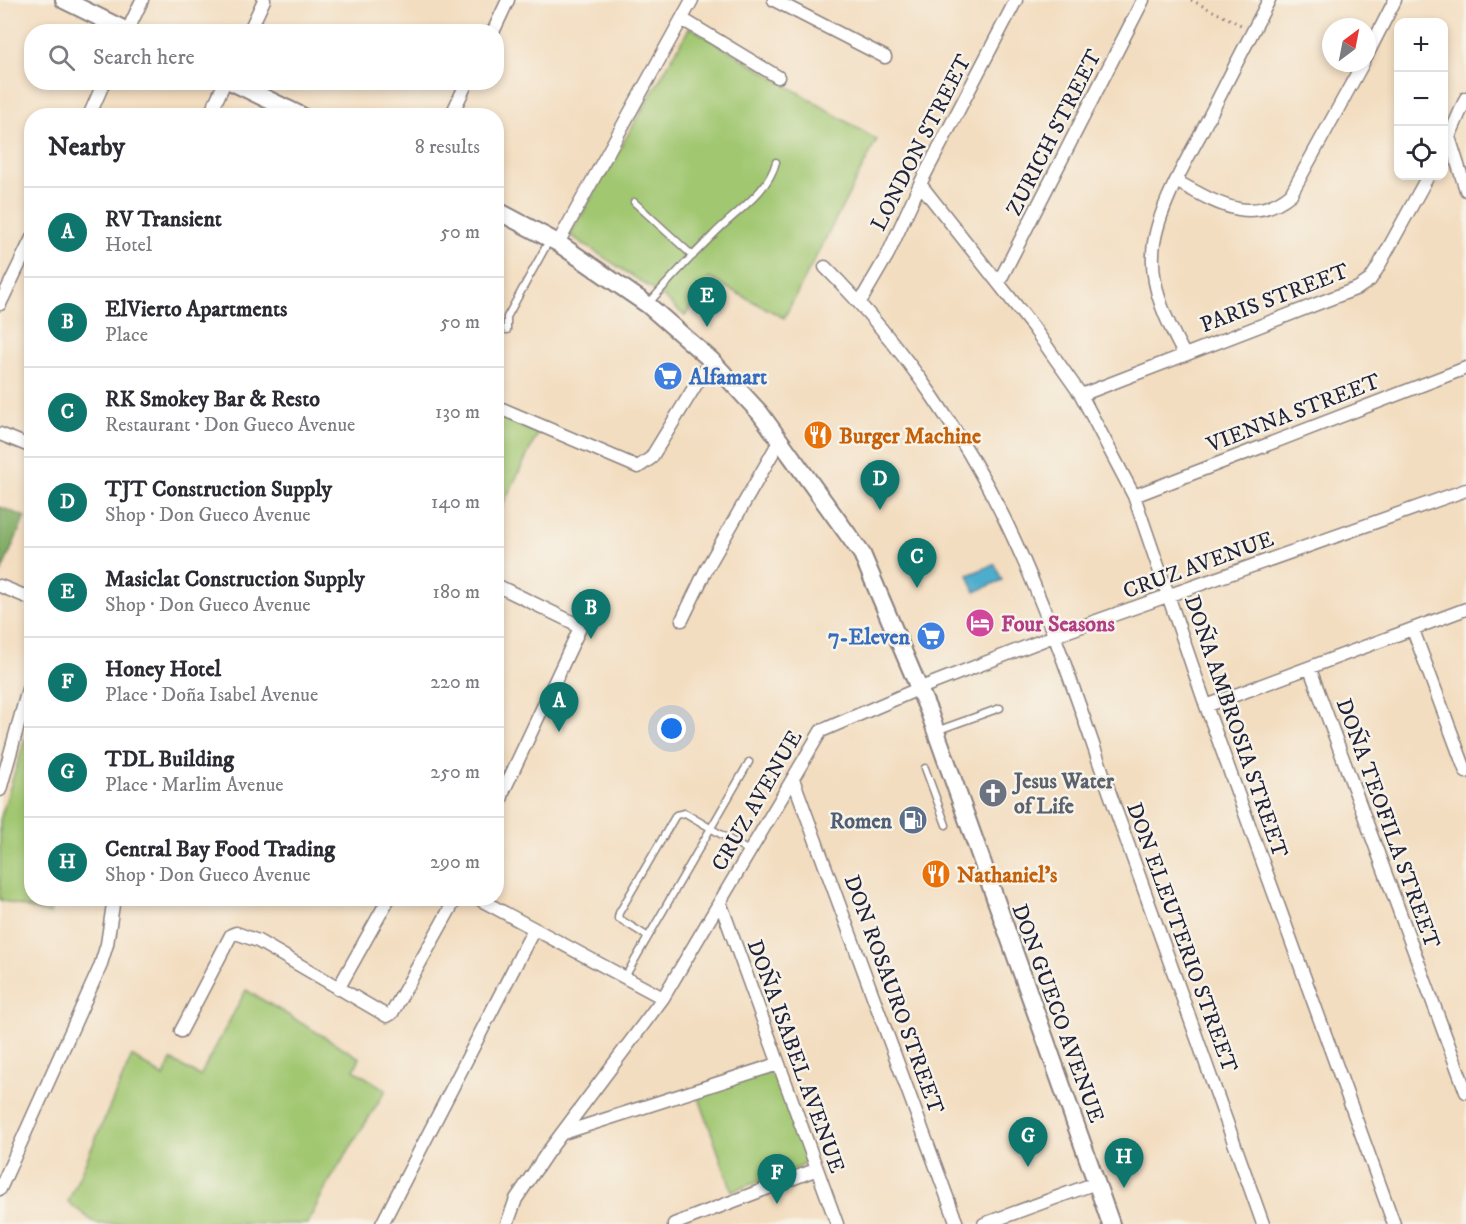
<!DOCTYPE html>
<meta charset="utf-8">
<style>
:root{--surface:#fff;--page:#f2f2f3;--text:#2b2b33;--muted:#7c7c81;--line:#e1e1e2;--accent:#0f766e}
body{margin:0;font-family:"IM FELL DW Pica",serif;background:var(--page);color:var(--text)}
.controls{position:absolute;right:18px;top:18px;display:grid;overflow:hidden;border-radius:12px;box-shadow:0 3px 9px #0003}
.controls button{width:54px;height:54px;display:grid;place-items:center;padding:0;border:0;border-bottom:2px solid var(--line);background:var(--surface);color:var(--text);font:30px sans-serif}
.compass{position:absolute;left:1322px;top:18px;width:54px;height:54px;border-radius:50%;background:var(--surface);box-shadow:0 3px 9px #0003;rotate:32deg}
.you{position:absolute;left:672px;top:729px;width:21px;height:21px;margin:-15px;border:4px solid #fff;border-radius:50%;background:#1a73e8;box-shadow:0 0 0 9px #1a73e833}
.badge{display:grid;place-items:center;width:39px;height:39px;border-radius:50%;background:var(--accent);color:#fff;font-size:20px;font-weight:700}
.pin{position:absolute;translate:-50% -50px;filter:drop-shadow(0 2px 3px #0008)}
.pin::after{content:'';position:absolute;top:32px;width:21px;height:18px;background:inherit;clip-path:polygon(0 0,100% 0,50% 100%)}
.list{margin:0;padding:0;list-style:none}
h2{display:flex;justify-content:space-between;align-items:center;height:78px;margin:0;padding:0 24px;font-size:26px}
h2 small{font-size:20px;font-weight:400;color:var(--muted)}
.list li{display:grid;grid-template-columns:39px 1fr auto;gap:18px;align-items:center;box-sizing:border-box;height:90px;padding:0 24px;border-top:2px solid var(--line)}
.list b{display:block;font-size:22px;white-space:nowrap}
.list p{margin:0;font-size:20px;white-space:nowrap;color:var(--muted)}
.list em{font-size:20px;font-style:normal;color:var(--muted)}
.icon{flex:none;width:33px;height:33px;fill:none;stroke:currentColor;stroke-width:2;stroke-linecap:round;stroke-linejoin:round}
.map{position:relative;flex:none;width:1466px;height:1224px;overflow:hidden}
.search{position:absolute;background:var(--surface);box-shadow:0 3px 9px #0003;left:24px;top:24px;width:480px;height:66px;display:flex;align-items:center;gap:15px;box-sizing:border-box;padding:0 21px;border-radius:24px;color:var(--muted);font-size:22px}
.panel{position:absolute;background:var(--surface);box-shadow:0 3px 9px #0003;left:24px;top:108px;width:480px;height:798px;border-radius:24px}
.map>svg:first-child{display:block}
.green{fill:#a1c771;stroke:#627456;stroke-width:1.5}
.forest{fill:#80ac63;stroke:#51674f;stroke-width:1.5}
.water{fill:#4dadcc;stroke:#386884;stroke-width:1.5}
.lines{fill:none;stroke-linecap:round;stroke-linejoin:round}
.service-casing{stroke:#8a807e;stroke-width:9}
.minor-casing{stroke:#8a807e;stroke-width:15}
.secondary-casing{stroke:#8a807e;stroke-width:20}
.path{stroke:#8a807e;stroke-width:3;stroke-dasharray:1.5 4.5;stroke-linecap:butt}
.service{stroke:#fff;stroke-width:6}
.minor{stroke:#fff;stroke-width:12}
.secondary{stroke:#fff;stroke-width:16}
.labels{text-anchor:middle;stroke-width:5;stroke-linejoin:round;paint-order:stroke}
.street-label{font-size:22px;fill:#22223b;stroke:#f7f3e8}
.shop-label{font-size:22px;font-weight:bold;fill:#366cbe;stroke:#f7f3e8;text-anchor:start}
.food-label{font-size:22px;font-weight:bold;fill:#c56008;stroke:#f7f3e8;text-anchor:start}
.hotel-label{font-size:22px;font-weight:bold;fill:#b23c85;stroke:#f7f3e8;text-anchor:start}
.worship-label{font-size:22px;font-weight:bold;fill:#5b616d;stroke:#f7f3e8;text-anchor:start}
.service-label{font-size:22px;font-weight:bold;fill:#4e5e75;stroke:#f7f3e8;text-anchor:end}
</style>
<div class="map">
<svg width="1466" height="1224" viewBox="0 0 1466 1224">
<rect width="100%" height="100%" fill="#f7f3e8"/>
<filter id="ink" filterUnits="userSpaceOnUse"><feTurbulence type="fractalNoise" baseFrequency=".0167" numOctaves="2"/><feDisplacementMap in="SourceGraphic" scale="12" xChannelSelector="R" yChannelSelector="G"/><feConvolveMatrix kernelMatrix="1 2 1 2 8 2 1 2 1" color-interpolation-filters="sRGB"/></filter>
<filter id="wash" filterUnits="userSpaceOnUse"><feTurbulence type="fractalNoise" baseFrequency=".008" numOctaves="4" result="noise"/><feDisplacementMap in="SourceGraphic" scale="24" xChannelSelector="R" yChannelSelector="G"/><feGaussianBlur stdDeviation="1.35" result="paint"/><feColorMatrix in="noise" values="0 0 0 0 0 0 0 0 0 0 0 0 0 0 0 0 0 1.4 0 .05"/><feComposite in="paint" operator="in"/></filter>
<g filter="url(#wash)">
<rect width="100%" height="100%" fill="#f3ddc0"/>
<!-- green -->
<path class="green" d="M690 27 877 140 784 318 709 278 685 316 660 294 570 235Z
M497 415 538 433 497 517Z
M25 739 32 741V898L53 899 50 914 0 900V820Z
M246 990 360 1058 354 1070 386 1090 327 1185 307 1224H96L68 1202 132 1056 164 1077 171 1060 200 1076Z
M762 1073 775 1076 780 1083 807 1159 800 1167 732 1191 698 1095Z"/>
<!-- forest -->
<path class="forest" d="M0 507 25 517 0 575Z"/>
<!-- water -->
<path class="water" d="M995 564 1002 580 975 592 968 575Z"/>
</g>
<g filter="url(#ink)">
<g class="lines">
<!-- service casing -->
<g class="service-casing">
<path id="service" d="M634 202 693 256
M649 303C670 279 691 257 713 235 735 212 768 193 776 162
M507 330V317L550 239
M936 731 1000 708
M925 768 946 825
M647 936 618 918 619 913 676 815 685 813 749 851
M625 977 749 762"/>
</g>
<!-- minor casing -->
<g class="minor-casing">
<path id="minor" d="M774 0 885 57
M682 19 778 77
M127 32 142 0
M249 32 264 0
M493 32 508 0
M1367 55 1395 0
M89 116 104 82
M209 116 225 82
M451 116 467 82
M1449 137 1466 190
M1446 144 1466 98
M1176 181C1215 202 1251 227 1291 194L1363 63
M920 184 1033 327 1081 395 1134 496 1206 706 1394 1224
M558 243 692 0
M825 267C902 344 968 439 1013 537 1056 629 1086 727 1120 822 1168 956 1216 1090 1263 1224
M999 282 1143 0
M860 302 888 254 920 184 1016 0
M0 304 32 238
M1184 354C1168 324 1151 290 1153 254 1154 216 1184 165 1202 131 1224 87 1246 44 1269 0
M1081 395 1358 288 1370 280 1377 269 1428 176
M502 409 638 467 651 458 711 360
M0 434 32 447
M1134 496 1466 368
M496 585 574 623 579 630 504 790 496 816
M0 586 32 599
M682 620 707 568 780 440
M1413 630 1466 772
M1310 669 1466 1092
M1206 706 1466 609
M793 779 957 1224
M0 790 32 675
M477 898 663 998
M720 902 837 1224
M338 989 389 898
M181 1031 231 935 236 933 258 941 387 1016 392 1013 456 898
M563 1133 778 1064
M0 1189 100 967 107 944 114 898
M382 1224 534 929
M507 1224 516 1199 547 1153 663 998 821 731 918 689 1054 636 1466 490
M674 1224 815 1170
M984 1224 1096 1183"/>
</g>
<!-- secondary casing -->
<g class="secondary-casing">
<path id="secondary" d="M64 0 129 32
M232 82 302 116
M496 210 558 243 648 305 711 360 760 413 862 554 929 712 1111 1224"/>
</g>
<!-- path -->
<path class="path" d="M1191 0 1243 26"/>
<!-- service -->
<use href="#service" class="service"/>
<!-- minor -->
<use href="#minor" class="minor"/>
<!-- secondary -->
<use href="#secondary" class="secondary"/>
</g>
</g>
<!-- icons -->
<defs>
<g id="supermarket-disc" transform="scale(1.5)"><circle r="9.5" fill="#3f7fe0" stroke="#f7f3e8"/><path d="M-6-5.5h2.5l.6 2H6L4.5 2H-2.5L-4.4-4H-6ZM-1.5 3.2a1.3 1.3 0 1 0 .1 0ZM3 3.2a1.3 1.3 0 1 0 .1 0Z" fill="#fff"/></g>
<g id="restaurant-disc" transform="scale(1.5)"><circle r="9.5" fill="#e8710a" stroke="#f7f3e8"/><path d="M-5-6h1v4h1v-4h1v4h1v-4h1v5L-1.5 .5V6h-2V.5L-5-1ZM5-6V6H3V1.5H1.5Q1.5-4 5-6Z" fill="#fff"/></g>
<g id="hotel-disc" transform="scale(1.5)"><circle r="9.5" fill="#d1479c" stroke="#f7f3e8"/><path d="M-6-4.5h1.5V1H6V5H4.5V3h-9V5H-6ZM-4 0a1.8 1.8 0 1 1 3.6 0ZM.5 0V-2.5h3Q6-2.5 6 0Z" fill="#fff"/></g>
<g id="church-disc" transform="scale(1.5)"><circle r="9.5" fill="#6b7280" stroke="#f7f3e8"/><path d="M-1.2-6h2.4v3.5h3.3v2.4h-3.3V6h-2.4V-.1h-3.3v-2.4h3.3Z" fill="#fff"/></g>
<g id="fuel-disc" transform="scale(1.5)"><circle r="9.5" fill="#5c6f8a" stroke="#f7f3e8"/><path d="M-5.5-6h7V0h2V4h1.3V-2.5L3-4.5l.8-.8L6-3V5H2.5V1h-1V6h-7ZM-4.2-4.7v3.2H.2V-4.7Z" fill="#fff"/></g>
</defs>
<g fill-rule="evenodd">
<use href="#supermarket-disc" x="668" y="376"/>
<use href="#restaurant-disc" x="818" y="435"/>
<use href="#hotel-disc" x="980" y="623"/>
<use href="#supermarket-disc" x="931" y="636"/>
<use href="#church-disc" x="993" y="793"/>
<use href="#fuel-disc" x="913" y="820"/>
<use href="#restaurant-disc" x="936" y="874"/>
</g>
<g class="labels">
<!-- street labels -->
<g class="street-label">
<text transform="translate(1053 132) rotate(-63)" y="8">ZURICH STREET</text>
<text transform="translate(920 142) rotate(-63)" y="8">LONDON STREET</text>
<text transform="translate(1274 297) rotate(-21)" y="8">PARIS STREET</text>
<text transform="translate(1293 412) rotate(-21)" y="8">VIENNA STREET</text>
<text transform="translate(1198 564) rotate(-20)" y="8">CRUZ AVENUE</text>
<text transform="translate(1237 726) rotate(71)" y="8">DOÑA AMBROSIA STREET</text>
<text transform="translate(756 800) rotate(-60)" y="8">CRUZ AVENUE</text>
<text transform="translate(1389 823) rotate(70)" y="8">DOÑA TEOFILA STREET</text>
<text transform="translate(1183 937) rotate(70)" y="8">DON ELEUTERIO STREET</text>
<text transform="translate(895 994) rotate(70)" y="8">DON ROSAURO STREET</text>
<text transform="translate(1059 1013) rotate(70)" y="8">DON GUECO AVENUE</text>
<text transform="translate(797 1056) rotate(70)" y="8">DOÑA ISABEL AVENUE</text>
</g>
<!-- shop labels -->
<g class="shop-label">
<text x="689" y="384">Alfamart</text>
<text x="910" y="644" text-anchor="end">7-Eleven</text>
</g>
<!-- food labels -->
<g class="food-label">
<text x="839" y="443">Burger Machine</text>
<text x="957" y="882">Nathaniel's</text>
</g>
<!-- hotel labels -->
<g class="hotel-label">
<text x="1001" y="631">Four Seasons</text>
</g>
<!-- worship labels -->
<g class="worship-label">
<text x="1014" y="788">Jesus Water<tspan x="1014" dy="25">of Life</tspan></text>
</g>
<!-- service labels -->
<g class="service-label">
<text x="892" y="828">Romen</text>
</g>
</g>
</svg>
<div class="controls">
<button>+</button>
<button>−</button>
<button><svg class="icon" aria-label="locate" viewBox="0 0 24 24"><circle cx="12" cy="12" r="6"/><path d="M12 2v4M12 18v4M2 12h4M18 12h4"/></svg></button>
</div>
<svg class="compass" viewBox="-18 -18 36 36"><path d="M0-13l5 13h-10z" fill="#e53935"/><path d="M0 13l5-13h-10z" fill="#7c7c81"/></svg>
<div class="you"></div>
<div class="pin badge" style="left:559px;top:732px">A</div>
<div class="pin badge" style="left:591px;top:639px">B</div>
<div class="pin badge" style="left:917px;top:588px">C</div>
<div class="pin badge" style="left:880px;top:510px">D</div>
<div class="pin badge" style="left:707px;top:327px">E</div>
<div class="pin badge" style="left:777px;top:1204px">F</div>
<div class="pin badge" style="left:1028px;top:1167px">G</div>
<div class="pin badge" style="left:1124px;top:1188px">H</div>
<div class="search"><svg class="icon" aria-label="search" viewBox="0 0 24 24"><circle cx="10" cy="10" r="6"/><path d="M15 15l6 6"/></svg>Search here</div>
<section class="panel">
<h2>Nearby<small>8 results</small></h2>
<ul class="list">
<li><span class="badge">A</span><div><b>RV Transient</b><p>Hotel</p></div><em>50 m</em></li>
<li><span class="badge">B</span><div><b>ElVierto Apartments</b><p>Place</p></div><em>50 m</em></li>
<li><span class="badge">C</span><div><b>RK Smokey Bar &amp; Resto</b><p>Restaurant · Don Gueco Avenue</p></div><em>130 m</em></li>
<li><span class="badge">D</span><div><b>TJT Construction Supply</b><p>Shop · Don Gueco Avenue</p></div><em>140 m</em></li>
<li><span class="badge">E</span><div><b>Masiclat Construction Supply</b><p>Shop · Don Gueco Avenue</p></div><em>180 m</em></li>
<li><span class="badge">F</span><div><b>Honey Hotel</b><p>Place · Doña Isabel Avenue</p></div><em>220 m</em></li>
<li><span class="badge">G</span><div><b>TDL Building</b><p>Place · Marlim Avenue</p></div><em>250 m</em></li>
<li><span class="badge">H</span><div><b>Central Bay Food Trading</b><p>Shop · Don Gueco Avenue</p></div><em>290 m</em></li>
</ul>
</section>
</div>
